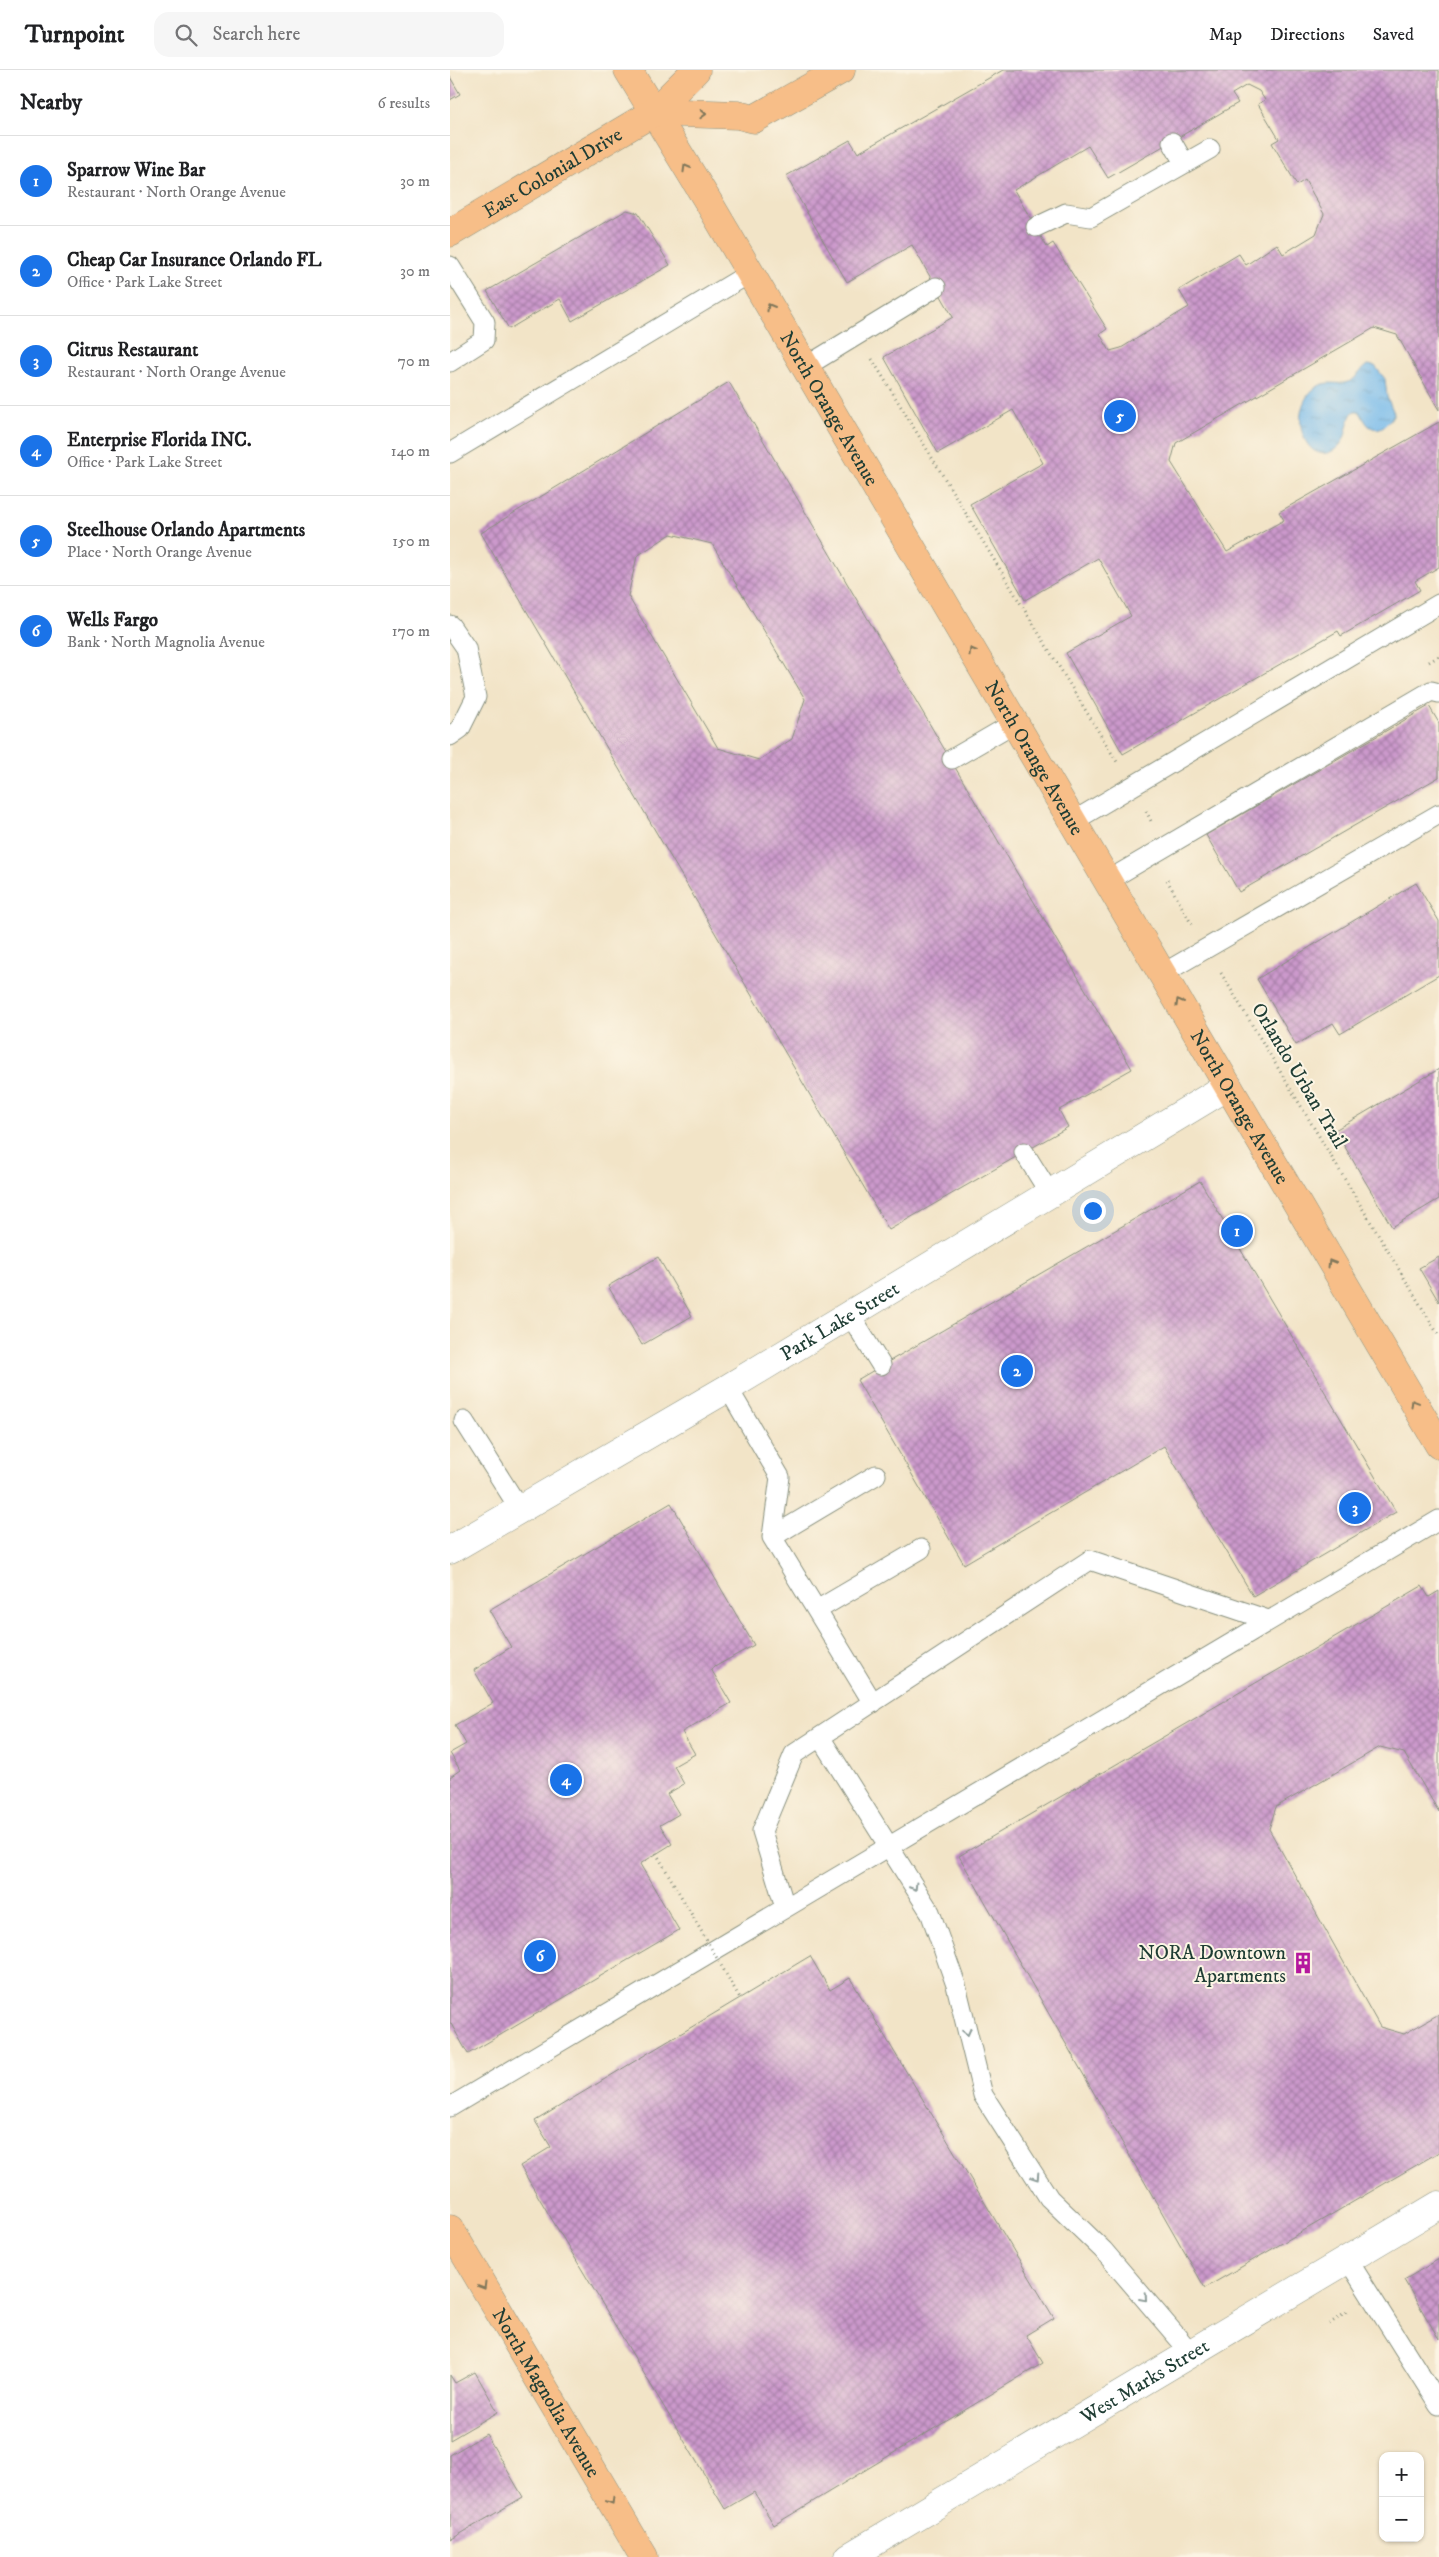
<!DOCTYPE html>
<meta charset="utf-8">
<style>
:root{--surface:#fff;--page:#f6f6f6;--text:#202124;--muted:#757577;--line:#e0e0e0;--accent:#1a73e8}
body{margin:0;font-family:"IM FELL DW Pica",serif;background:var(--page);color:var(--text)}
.controls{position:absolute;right:15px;bottom:15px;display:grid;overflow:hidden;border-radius:10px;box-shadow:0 1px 4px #0004}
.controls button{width:45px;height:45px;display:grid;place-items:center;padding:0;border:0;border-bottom:1px solid var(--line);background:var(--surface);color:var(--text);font:25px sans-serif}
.you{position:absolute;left:642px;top:1140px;width:18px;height:18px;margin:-12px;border:4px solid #fff;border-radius:50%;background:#1a73e8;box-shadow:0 0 0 8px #1a73e833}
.badge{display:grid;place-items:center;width:32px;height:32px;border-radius:50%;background:var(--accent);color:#fff;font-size:16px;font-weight:700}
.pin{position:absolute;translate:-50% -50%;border:2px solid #fff;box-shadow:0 1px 5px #0006}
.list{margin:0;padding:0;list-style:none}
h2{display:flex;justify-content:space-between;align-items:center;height:65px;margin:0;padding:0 20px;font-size:21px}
h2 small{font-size:16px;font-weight:400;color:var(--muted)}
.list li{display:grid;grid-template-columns:32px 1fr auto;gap:15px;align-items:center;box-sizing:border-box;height:90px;padding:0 20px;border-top:1px solid var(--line)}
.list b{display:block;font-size:19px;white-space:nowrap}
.list p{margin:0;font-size:16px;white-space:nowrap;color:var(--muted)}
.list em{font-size:16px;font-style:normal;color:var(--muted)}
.icon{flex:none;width:28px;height:28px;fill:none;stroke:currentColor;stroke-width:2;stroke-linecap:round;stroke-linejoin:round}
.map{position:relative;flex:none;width:989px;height:2487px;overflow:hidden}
header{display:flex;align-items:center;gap:30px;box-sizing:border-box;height:70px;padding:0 25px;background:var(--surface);border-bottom:1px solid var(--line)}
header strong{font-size:24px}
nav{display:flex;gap:28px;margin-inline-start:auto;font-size:18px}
.search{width:350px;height:45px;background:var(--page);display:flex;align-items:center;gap:12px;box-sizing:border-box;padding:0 18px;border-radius:15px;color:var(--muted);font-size:19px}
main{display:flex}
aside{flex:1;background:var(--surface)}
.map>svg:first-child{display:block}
.water{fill:url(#water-ripples);stroke:#4a7b90}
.building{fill:url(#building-cross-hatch);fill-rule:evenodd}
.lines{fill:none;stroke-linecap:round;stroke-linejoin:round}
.service-casing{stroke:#88907e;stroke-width:21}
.minor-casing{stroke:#88907e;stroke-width:29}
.primary-casing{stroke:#88907e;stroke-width:29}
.trunk-casing{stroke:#88907e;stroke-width:29}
.path{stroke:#88907e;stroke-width:3;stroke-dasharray:1 4;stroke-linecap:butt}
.service{stroke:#fff;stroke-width:19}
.minor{stroke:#fff;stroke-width:28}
.primary{stroke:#f7be88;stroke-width:28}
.trunk{stroke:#f7be88;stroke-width:28}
.path-bridge{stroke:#88907e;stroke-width:3;stroke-dasharray:1 4;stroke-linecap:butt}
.oneway{stroke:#80775a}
.oneway2{stroke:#8f9e9a}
.labels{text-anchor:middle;stroke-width:4;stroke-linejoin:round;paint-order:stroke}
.street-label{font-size:20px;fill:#1f3d34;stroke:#fcf5e5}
.poi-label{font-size:20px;fill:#1f3d34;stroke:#fcf5e5;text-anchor:end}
</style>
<header>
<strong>Turnpoint</strong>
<div class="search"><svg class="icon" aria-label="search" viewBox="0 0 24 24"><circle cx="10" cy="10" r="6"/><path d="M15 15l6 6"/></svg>Search here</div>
<nav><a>Map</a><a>Directions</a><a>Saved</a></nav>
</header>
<main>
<aside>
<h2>Nearby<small>6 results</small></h2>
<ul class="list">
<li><span class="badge">1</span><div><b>Sparrow Wine Bar</b><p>Restaurant · North Orange Avenue</p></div><em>30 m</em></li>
<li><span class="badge">2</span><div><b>Cheap Car Insurance Orlando FL</b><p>Office · Park Lake Street</p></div><em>30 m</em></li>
<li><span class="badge">3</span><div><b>Citrus Restaurant</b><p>Restaurant · North Orange Avenue</p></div><em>70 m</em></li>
<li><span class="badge">4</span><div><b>Enterprise Florida INC.</b><p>Office · Park Lake Street</p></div><em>140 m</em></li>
<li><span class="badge">5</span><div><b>Steelhouse Orlando Apartments</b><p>Place · North Orange Avenue</p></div><em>150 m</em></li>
<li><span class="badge">6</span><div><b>Wells Fargo</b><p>Bank · North Magnolia Avenue</p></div><em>170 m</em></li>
</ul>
</aside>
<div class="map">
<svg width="989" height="2487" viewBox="0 0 989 2487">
<defs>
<pattern id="water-ripples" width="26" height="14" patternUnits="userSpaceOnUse" patternTransform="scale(1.25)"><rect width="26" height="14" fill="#74b9eb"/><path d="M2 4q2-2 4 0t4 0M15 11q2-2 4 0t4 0" fill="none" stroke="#5f98bf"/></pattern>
<pattern id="building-cross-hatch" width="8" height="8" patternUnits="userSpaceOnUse" patternTransform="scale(1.25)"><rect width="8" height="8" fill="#c9c"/><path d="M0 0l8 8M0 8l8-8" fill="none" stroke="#a57ea6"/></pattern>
</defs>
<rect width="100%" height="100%" fill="#fcf5e5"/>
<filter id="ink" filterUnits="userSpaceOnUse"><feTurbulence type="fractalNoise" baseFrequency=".02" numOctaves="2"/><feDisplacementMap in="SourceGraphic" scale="10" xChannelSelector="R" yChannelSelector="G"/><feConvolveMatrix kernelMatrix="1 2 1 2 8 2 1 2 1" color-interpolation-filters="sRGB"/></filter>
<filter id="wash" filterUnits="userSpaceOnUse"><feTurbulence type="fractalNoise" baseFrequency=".0096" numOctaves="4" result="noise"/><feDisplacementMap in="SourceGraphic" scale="20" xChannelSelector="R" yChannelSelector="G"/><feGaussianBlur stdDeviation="1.12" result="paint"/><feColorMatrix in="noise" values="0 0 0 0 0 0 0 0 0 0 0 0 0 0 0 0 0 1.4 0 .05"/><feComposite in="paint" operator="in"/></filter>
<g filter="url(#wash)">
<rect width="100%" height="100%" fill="#f2e4c7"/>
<!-- water -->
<path class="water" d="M917 295 925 296 935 309 937 327 944 343C940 352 929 365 918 355 915 352 912 345 909 341H904C895 350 899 366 889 376 858 405 834 342 865 318 878 309 886 316 898 312 906 310 910 300 917 295Z"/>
<g id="blocks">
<!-- building -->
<path class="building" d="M553 0H989V340L947 265 924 258 726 373 721 392 777 482 834 450 829 442 989 352V497L965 511 970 520 891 566 888 561 673 684 616 583 681 546 648 488 575 530 520 434 593 393 563 340 488 383 434 287 503 247 462 175 397 212 336 106 400 70 408 83ZM797 15 809 21 815 30 808 34 829 69 822 73 847 115 855 110 874 144 866 164 833 184 827 174 796 195 789 184 729 220 739 237 671 278 660 281 650 264 657 259 603 173 597 177 564 120 638 76 658 108 788 33 782 24Z
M0 7 10 24 0 30Z
M177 140 188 143 220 195 122 251 110 229 59 259 37 221Z
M279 312 682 999 609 1040 618 1057 439 1160 31 463ZM221 464 262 474 355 629 342 669 309 690 268 678 178 526 187 486Z
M979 636 989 653V707L789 822 756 765Z
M966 813 989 851V905L890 964 883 953 846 975 807 909Z
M989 999V1129L942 1157 885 1060Z
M750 1111 946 1442 803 1526 714 1376 514 1494 407 1310Z
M208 1187 242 1246 192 1275 158 1216Z
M989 1187V1232L969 1198Z
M221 1433 304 1575 261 1599 281 1633 232 1662 245 1684 224 1696 234 1714 217 1724 229 1744 210 1755 222 1774 190 1794 229 1860 18 1984 0 1952V1730L2 1729 0 1707 10 1700 0 1683 16 1674 5 1655 43 1633 24 1600 61 1577 39 1540Z
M972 1516 979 1527 989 1521V1742L954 1683 930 1677 826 1737 819 1759 930 1957 954 1964 989 1944V2082L755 2218 509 1786Z
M360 1886 380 1920 400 1908 604 2248 576 2265 593 2293 324 2455 304 2422 275 2439 70 2096 101 2077 85 2051Z
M989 2189V2269L954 2210Z
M25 2302 48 2342 0 2370V2305L5 2313Z
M36 2364 73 2427 0 2470V2385Z"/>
</g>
</g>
<g filter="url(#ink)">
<use href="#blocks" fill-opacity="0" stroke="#88907e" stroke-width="1"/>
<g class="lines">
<!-- service casing -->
<g class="service-casing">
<path id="service" d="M722 72 734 93
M586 157 616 143 641 147 760 79
M0 196 35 252 34 270 0 292
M355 297 486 217
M0 383 300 203
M0 555 16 578 26 627 10 659 0 666
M502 689 564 653
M622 752 989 534
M657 811 981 621 989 623
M712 904 989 744
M574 1082 600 1124
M400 1245 431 1295
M278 1318 330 1407 322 1467 423 1633
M14 1351 69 1438
M322 1467 426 1405
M367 1540 471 1479
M370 1667 480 1842 506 1915 533 2025 599 2128 653 2180 741 2283
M335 1837 312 1761 344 1684 640 1490 818 1550
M0 2037 989 1450
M898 2190 989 2335"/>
</g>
<!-- minor casing -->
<g class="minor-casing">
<g id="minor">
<path id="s1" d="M0 1480 278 1318 778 1016"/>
<path id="s2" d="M399 2487 989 2135"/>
</g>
</g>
<!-- primary casing -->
<g class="primary-casing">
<g id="primary">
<path id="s3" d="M178 0 259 133 989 1375"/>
<path id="s4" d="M0 2159 194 2487"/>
</g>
</g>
<!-- trunk casing -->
<g class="trunk-casing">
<g id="trunk">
<path d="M204 42 288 45 304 49 391 0"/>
<path id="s5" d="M0 163 204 42 246 0"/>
</g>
</g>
<!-- path -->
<path class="path" d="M422 289 667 692
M979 592 989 586
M696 741 702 753
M717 810 742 855
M771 903 989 1266
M879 2254 897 2242"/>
<!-- service -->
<use href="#service" class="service"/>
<!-- minor -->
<use href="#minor" class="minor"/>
<!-- primary -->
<use href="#primary" class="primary"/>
<!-- trunk -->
<use href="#trunk" class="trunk"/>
<!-- path-bridge -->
<path class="path-bridge" d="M206 1783 290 1928"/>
</g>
<!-- one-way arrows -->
<defs><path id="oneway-chevron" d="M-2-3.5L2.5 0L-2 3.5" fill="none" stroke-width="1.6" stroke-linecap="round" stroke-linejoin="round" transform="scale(1.25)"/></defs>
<g class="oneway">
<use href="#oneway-chevron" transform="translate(253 44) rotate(2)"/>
<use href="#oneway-chevron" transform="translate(236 98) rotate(-120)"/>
<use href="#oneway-chevron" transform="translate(320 237) rotate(-120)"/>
<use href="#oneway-chevron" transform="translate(522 581) rotate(-120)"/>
<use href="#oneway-chevron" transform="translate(729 932) rotate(-120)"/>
<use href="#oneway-chevron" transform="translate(881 1193) rotate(-121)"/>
<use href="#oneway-chevron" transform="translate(964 1333) rotate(-121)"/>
<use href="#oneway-chevron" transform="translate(33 2216) rotate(59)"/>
<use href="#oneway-chevron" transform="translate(161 2431) rotate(59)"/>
</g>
<g class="oneway2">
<use href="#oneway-chevron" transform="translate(464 1817) rotate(58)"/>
<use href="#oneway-chevron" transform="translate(517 1962) rotate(76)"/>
<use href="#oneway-chevron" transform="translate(586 2107) rotate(57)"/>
<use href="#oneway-chevron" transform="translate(694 2228) rotate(49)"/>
</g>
</g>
<!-- icons -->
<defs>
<g id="building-bare" transform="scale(1.725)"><path d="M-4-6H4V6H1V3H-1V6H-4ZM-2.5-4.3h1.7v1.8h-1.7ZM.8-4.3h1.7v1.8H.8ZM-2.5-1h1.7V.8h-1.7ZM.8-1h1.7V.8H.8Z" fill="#b5179e" stroke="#fcf5e5" stroke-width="2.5" paint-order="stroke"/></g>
</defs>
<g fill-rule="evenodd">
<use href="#building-bare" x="853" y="1893"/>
</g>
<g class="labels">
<!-- street labels -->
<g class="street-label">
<text dy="7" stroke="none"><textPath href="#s5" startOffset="119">East Colonial Drive</textPath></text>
<text dy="7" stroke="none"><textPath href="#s3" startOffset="394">North Orange Avenue</textPath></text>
<text dy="7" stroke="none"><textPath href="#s3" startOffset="799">North Orange Avenue</textPath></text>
<text transform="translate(850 1005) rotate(59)" y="7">Orlando Urban Trail</text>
<text dy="7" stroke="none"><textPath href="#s3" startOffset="1204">North Orange Avenue</textPath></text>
<text dy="7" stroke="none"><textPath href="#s1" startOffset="452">Park Lake Street</textPath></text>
<text dy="7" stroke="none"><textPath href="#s2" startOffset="344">West Marks Street</textPath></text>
<text dy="7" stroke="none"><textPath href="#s4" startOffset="190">North Magnolia Avenue</textPath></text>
</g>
<!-- poi labels -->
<g class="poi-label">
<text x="836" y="1889">NORA Downtown<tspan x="836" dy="23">Apartments</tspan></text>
</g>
</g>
</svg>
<div class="controls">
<button>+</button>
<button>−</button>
</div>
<div class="you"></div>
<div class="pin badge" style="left:787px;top:1161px">1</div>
<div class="pin badge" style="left:567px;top:1301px">2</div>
<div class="pin badge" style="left:905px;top:1438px">3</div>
<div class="pin badge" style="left:116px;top:1710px">4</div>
<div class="pin badge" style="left:670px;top:346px">5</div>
<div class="pin badge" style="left:90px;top:1886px">6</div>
</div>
</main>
